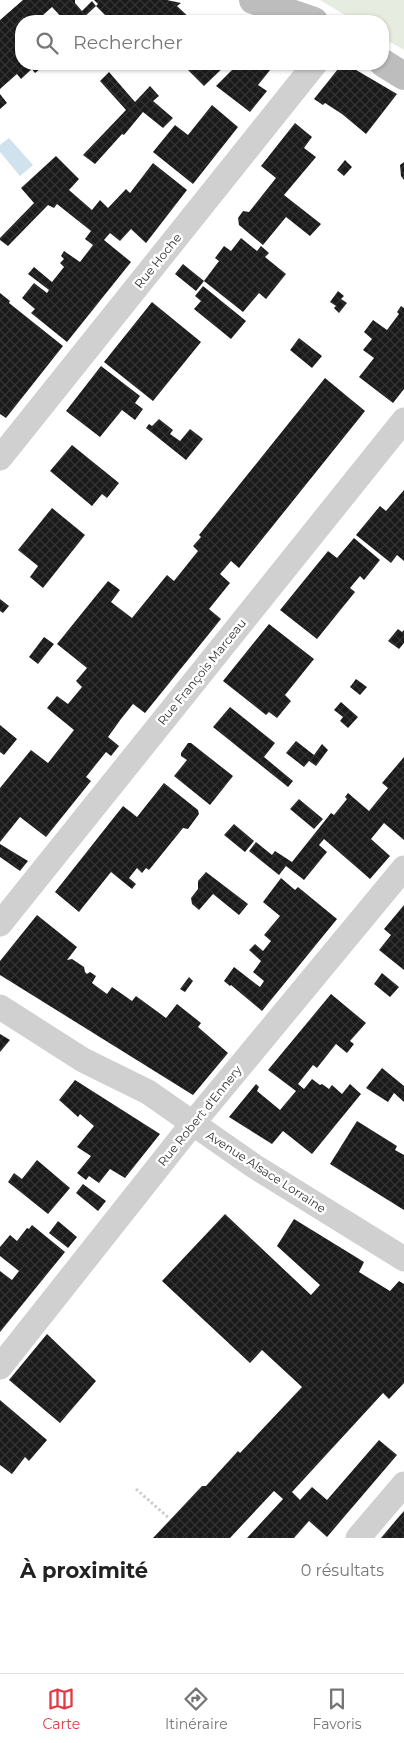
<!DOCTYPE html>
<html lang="fr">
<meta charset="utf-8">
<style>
:root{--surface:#fff;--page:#f2f2f2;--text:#222;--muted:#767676;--line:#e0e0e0;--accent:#e63946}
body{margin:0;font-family:Montserrat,sans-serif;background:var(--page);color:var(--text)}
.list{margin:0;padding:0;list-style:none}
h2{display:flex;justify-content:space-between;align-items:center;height:65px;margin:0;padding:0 20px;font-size:21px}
h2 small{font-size:16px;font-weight:400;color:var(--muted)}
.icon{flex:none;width:28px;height:28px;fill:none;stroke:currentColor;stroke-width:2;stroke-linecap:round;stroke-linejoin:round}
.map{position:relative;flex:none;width:404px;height:1538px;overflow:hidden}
.search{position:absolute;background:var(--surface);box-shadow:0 1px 4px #0004;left:15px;right:15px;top:15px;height:55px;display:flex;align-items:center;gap:12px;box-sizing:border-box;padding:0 18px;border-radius:20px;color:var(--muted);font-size:19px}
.sheet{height:135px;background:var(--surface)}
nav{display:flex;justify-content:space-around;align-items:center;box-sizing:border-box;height:70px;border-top:1px solid var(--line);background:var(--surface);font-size:14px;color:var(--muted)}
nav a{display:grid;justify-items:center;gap:2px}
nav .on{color:var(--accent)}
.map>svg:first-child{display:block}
.park{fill:#e6ecdf}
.water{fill:#cfe2ee}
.building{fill:url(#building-cross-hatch)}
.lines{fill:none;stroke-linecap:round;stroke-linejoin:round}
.path{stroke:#cdcdcd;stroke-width:3;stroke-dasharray:2.5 2.5;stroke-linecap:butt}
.street{stroke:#d0d0d0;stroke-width:25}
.secondary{stroke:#bdbdbd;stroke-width:28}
.labels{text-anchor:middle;stroke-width:5;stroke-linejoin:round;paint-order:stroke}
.street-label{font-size:12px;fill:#333;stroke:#fff}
</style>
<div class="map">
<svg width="404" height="1538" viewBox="0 0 404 1538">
<defs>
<pattern id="building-cross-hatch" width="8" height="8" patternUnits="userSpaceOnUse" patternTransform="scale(1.25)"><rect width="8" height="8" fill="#1a1a1a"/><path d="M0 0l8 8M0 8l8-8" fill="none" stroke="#333"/></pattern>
</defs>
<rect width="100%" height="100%" fill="#fff"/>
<!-- park -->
<path class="park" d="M320 0H404V50L383 38V21H355Z"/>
<!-- water -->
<path class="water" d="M9 138 33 165 20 176 0 152V145Z"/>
<!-- building -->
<path class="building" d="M23 0H75V3L82 11 92 1 96 6 98 4 94 0H167L181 3 177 6 193 21H107L109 19 96 6 80 21H65L52 7 42 16 46 21H21V64H46L35 73 32 69 21 79 17 74 0 89V20Z
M182 64H227L204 86Z
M238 64H275L258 85 267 91 250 112 216 86Z
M342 64H346L397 94 366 134 342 114 325 103 323 105 314 99Z
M109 72 135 102 150 86 159 96 153 101 173 118 163 128 143 112 124 135 122 134 95 164 83 155 126 110 100 81Z
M0 94 7 103 0 109Z
M212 105 238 127 193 184 153 152 175 125 188 135Z
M295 123 312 137 304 148 316 157 284 195 321 224 310 236 286 217 263 245 239 225 238 218 243 211 249 212 276 178 261 166Z
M56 156 79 179 69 190 92 210 100 200 108 208 126 189 130 193 153 163 187 190 146 243 131 229 120 241 110 233 104 240 131 262 67 342 31 313 35 309 22 298 34 283 47 293 49 290 28 274 34 267 52 282 64 267 60 263 64 259 61 256 64 251 80 262 93 245 85 239 91 231 57 204 54 208 48 205 8 246 0 240V238L34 203 21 188Z
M345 160 352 167 344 176 337 170Z
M404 162V180L401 176 400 165Z
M241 238 257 251 261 246 269 253 265 257 286 274 266 299 259 293 243 312 204 281 219 261 215 258 224 246 231 251Z
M183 264 204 281 196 291 175 274Z
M203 286 246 321 231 339 194 309 201 301 195 296Z
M338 291 344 296 341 299 347 303 339 313 334 308 336 306 330 302Z
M0 293 10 301 9 303 63 346 6 418 0 414Z
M152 302 201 342 153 401 104 362Z
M401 306 404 308V389L393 403 359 377 374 358 363 350 372 339 364 332 373 320 387 330 399 314 397 312Z
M299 338 322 356 312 368 290 350Z
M101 366 140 396 135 403 143 409 135 420 122 410 100 437 66 411Z
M325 378 365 411 239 568 231 561 220 574 230 583 209 609 221 619 145 713 133 704 121 719 108 737 119 746 111 756 106 752 86 777 91 781 46 837 20 817 0 842V788L31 750 48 763 74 730 47 708 57 696 68 704 82 687 76 681 87 668 57 644 108 581 120 590 111 602 132 618 167 575 174 581 198 551 193 546 201 537 199 535Z
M159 419 173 430 170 434 180 441 190 429 203 439 186 460 146 428 149 424 152 426Z
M72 445 119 483 107 498 102 494 92 506 50 471Z
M404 490V561L397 555 391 563 356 535 380 506 386 511Z
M52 508 85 535 43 588 30 577 38 566 18 550Z
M354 538 380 560 364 580 360 576 350 588 355 592 317 639 280 610 328 551 337 558Z
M0 599 9 606 3 613 0 611Z
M269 624 314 659 285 695 291 701 277 718 269 712 266 715 223 681Z
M398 629 402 632 404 630V643L399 649 388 641Z
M44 637 54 644 38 664 29 657Z
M356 679 367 687 360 695 350 687Z
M341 702 358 717 348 728 340 721 343 717 334 710Z
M230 707 275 743 264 757 293 781 288 787 213 727Z
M0 725 17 739 4 755 0 752Z
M296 741 314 755 322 744 328 750 316 766 309 761 304 767 286 753Z
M188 743H191L233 776 210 805 174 776 187 760 181 756V753Z
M404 757V840L384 823 371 839 390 856 370 879 324 839 319 845 327 852 304 880 286 866 279 875 249 851 256 842 272 855 275 851 292 862 331 813 334 815 347 799 345 797 348 793 369 811 388 788 382 783Z
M164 783 198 810 199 814 188 829 183 828 149 870 146 868 142 873 137 868 129 878 136 884 132 889 111 872 79 912 55 892 123 806 137 817Z
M299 799 323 819 314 829 290 809Z
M234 824 254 841 245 852 224 835Z
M0 844 28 861 20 871 0 857Z
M206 872 248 904 239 915 213 894 199 910 192 904 191 898 198 889V881Z
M281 878 295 890 298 887 337 919 262 1011 231 985 230 986 224 981 234 967 260 987 264 981 253 972 261 961 249 950 255 944 263 951 271 941 264 935 280 916 263 902Z
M404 905V970L379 950 391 935 384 929Z
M37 915 77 947 67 960 72 959 84 967 85 972 87 974 90 972 96 976 92 983 107 994 112 987 132 1001 136 996 166 1018 177 1004 201 1023 198 1027 228 1053 193 1095 0 975V961Z
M382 973 399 987 390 997 374 984Z
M189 977 193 981 185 992 180 989Z
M331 994 366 1023 350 1041 354 1044 347 1053 336 1044 317 1068 313 1065 298 1084 304 1089 312 1079 320 1085 322 1084 329 1089 332 1085 342 1094 350 1084 361 1094 312 1154 283 1131 272 1144 229 1117 256 1084 259 1087 257 1091 280 1110 296 1091 268 1070Z
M0 1034 10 1040 0 1052Z
M382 1068 404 1086V1102L394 1093 388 1102 366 1088Z
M75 1080 160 1134 125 1178 110 1169 99 1183 89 1176 86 1180 77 1173 91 1156 77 1147 94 1126 80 1114 78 1117 59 1100Z
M357 1121 397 1146 395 1150 404 1155V1210L330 1164Z
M37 1160 70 1188 48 1214 8 1182 14 1173 22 1179Z
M83 1184 106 1201 98 1211 76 1193Z
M225 1214 311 1295 320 1285 277 1246 294 1219 364 1262 359 1272 390 1291 399 1281 404 1284V1383L389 1399 383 1393 292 1492 300 1500 312 1487 327 1500 379 1440 397 1455 327 1537 309 1521 294 1538H247L283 1499 274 1491 230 1538H153L202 1486H206L238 1451 240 1453 302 1387 262 1350 250 1363 162 1281Z
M58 1221 77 1237 68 1248 49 1233Z
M32 1225 65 1252 0 1332V1271L12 1280 19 1271 0 1256V1247L10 1235 17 1241 27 1228 29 1229Z
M47 1334 96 1381 60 1423 9 1380Z
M0 1400 47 1440 29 1461 25 1457 12 1474 0 1465Z
M404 1511V1538H381L397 1519Z"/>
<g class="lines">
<!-- path -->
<path class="path" d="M136 1489 170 1519"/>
<!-- street -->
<path class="street" d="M0 458 315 64
M0 924 404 420
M0 1007 83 1060 148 1092 254 1166 404 1259
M0 1367 193 1123 404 868
M358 1538 404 1484"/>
<!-- secondary -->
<path class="secondary" d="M253 0 314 21
M383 63 404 76"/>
</g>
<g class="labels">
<!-- street labels -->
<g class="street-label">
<text transform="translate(158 261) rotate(-51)" y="4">Rue Hoche</text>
<text transform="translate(202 672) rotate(-51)" y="4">Rue François Marceau</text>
<text transform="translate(200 1116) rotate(-51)" y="4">Rue Robert d'Ennery</text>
<text transform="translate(266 1172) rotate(33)" y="4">Avenue Alsace Lorraine</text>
</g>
</g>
</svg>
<div class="search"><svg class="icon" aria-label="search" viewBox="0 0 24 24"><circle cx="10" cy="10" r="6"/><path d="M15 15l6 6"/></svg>Rechercher</div>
</div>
<section class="sheet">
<h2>À proximité<small>0 résultats</small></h2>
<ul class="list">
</ul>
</section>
<nav>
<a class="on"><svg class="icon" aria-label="map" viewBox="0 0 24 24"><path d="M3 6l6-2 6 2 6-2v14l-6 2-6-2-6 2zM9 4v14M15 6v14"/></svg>Carte</a>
<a><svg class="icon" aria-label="directions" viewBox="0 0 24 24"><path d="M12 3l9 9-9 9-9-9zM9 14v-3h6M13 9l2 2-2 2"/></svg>Itinéraire</a>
<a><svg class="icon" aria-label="saved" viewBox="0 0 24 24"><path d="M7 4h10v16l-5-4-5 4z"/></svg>Favoris</a>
</nav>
